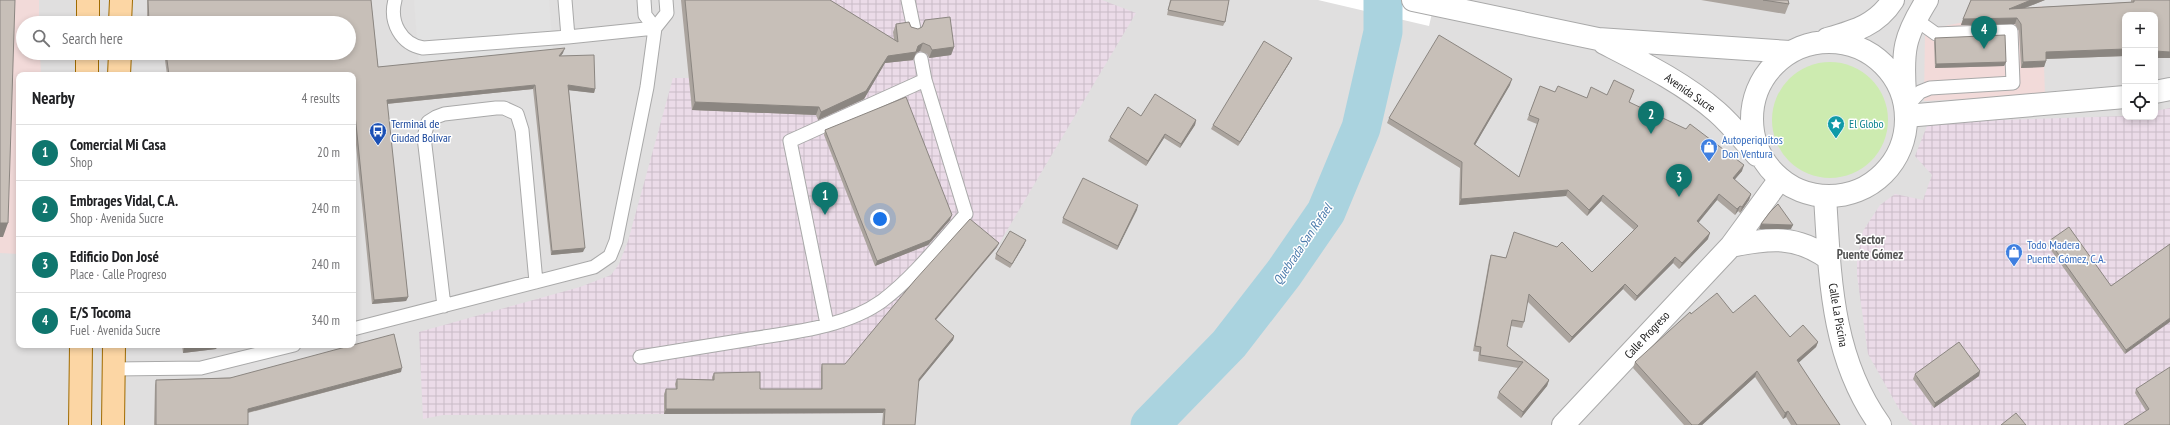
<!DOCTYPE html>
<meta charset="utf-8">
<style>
:root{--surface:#fff;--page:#f2f2f2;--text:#202124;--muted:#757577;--line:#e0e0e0;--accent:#0f766e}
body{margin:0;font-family:"PT Sans Narrow",sans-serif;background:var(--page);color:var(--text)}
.controls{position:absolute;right:12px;top:12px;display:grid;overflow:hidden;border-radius:8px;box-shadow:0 2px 6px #0003}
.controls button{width:36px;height:36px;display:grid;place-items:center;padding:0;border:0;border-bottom:1px solid var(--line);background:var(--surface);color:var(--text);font:20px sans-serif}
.you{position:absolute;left:880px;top:219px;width:14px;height:14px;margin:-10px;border:3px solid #fff;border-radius:50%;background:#1a73e8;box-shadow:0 0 0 6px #1a73e833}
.badge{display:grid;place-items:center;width:26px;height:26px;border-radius:50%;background:var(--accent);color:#fff;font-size:13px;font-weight:700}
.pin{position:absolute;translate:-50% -33px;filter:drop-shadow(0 1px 2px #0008)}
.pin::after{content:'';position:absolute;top:21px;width:14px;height:12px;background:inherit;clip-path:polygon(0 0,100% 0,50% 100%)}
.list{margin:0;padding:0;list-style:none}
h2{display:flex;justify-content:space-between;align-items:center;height:52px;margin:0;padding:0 16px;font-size:17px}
h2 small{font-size:13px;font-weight:400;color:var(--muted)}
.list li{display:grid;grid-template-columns:26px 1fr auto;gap:12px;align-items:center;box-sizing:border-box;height:56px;padding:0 16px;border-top:1px solid var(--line)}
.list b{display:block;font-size:15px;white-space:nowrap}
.list p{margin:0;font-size:13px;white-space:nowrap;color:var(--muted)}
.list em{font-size:13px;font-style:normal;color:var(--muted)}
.icon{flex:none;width:22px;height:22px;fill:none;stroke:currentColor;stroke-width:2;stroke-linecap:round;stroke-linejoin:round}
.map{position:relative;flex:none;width:2170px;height:425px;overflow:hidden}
.search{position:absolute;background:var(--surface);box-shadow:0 2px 6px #0003;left:16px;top:16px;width:340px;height:44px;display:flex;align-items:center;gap:10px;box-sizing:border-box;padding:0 14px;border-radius:22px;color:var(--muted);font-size:15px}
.panel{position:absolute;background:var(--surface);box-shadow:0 2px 6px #0003;left:16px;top:72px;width:340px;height:276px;border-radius:8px}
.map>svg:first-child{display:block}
.residential{fill:#e0dfdf;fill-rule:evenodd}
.commercial{fill:#f2dad9}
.industrial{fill:url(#industrial-grid)}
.grass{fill:#cdebb0}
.parking{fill:#e2e2e2}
.pier{fill:#fff}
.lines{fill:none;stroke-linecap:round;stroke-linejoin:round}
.river{stroke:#aad3df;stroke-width:39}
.service-casing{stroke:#a9a9a9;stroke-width:15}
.minor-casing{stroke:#a9a9a9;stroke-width:24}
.tertiary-casing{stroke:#a9a9a9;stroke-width:24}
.primary-casing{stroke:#a06b00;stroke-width:24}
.service{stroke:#fff;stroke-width:13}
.minor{stroke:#fff;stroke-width:22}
.tertiary{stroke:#fff;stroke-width:22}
.primary{stroke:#fcd6a4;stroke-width:22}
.wall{fill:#aba49e}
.shaded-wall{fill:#8b8681}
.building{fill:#c7bfb8;stroke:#8b8681}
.labels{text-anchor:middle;stroke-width:3;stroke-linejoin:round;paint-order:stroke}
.street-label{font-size:12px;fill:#222;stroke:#fff}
.transit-label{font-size:12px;fill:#164399;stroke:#fff;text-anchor:start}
.culture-label{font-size:12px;fill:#0d838f;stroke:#fff;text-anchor:start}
.shop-label{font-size:12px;fill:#366cbe;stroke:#fff;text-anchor:start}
.neighbourhood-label{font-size:13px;font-weight:bold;fill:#555;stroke:#fff}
.water-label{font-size:13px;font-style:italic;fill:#4a7aab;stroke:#fff}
</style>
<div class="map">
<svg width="2170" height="425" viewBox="0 0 2170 425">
<defs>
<pattern id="industrial-grid" width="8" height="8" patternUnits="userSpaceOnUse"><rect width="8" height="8" fill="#ebdbe8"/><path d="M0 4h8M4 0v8" fill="none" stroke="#c9bcc7"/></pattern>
</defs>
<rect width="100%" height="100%" fill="#f2efe9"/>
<!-- residential -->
<path class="residential" d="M0 0H2170V425H0ZM2125 15H2155V117H2125ZM23 23H349V53H23ZM19 75H353V345H19Z"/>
<!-- commercial -->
<path class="commercial" d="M0 0H39V23H23V53H40L41 75H19V254L0 253Z
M2042 6 2045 95 1924 101 1925 30Z"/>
<!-- industrial -->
<path class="industrial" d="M782 0H1102L1136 13 997 247 872 396V413L443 415 423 419 419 332 580 287 611 275 619 264 628 241 673 78H689L692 110Z
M2170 108V425H1913L1899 409 1868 354 1857 275V260L1863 231 1880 205 1895 194 1923 200 1932 175 1915 156 1927 126 1936 122 2125 116 2155 117V111Z"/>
<!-- grass -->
<path class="grass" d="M1772 120a58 58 0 1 1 116 0a58 58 0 1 1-116 0Z"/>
<!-- parking -->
<path class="parking" d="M414 0H549L553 51 419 65Z"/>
<!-- pier -->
<path class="pier" d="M1318 0H1435L1429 26Z"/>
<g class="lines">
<!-- river -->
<path class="river" d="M1150 425 1229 344 1284 273 1326 212 1361 128 1383 32V0"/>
<!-- service casing -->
<g class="service-casing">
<path id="service" d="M395 0C389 22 401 44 423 48L568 37 655 28
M565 0 568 37
M644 0 645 15 655 28
M908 0 914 29
M1906 107 1920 92 1930 88 2013 83 2011 31 1936 34 1915 19
M444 306 424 137 428 122 436 117 444 114 496 108H504L517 114 522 130 536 282
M827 324 790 141 925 80
M353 329 594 267 610 256 616 241 647 87 655 28 667 13 666 0
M640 357C677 351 714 345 751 339 794 332 846 327 882 301 914 277 940 243 966 214L925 80 921 59
M114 369 201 368 294 345"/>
</g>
<!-- minor casing -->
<g class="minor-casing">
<path id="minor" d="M2155 92 2170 89
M1906 116 2125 97
M1825 196C1830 277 1831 357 1880 425
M1731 246C1769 238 1797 235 1829 259
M1563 425 1731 246 1780 179"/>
</g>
<!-- tertiary casing -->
<g class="tertiary-casing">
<path id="tertiary" d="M1413 0 1598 39 1790 52
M1827 39C1855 31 1877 25 1893 0
M1752 119a77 77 0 1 1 154 0a77 77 0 1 1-154 0Z
M1604 43C1643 63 1684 83 1717 112 1732 125 1744 141 1757 155
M1905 94C1902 50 1904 37 1927 0"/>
</g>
<!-- primary casing -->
<g class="primary-casing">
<path id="primary" d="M88 23V0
M120 23 121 0
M87 75V53
M119 75 120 53
M80 425 81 345
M113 425 114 345"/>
</g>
<!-- service -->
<use href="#service" class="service"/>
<!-- minor -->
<use href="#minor" class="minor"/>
<!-- tertiary -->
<use href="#tertiary" class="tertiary"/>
<!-- primary -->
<use href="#primary" class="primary"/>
</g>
<!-- wall -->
<path class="wall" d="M147 0H371L378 67 563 53 561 56 595 89 594 93 569 90 583 252 551 255 533 89 387 104 408 297 406 301 372 304 353 115V75H167L164 53H349V23H147Z
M681 0H830L894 40 893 32 896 24 911 27 954 47 951 55 929 58 927 54 920 51 916 53 913 60 885 63 864 99 818 120 816 115 692 110Z
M1170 0H1229L1225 22 1223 26 1167 15Z
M1701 0H1788L1789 4 1785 14Z
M1971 0H2045L2025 8 2131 2V0H2170V58H2155V15H2125V56L2046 59V61L2044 67 2021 68 2019 31 2015 24 1961 25Z
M1935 38 2006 62 2004 66 1935 68 1934 42Z
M1290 62 1238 146 1211 129 1213 125Z
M1510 85 1475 145 1519 177 1537 124 1527 120 1540 86 1555 92 1587 98 1607 95 1632 96 1629 102 1742 171 1734 180 1751 194 1749 200 1740 213 1738 211 1735 215 1717 200 1698 222 1708 239 1679 269 1673 263 1635 301 1623 289 1569 343 1527 301 1524 322 1522 328 1511 326 1507 346 1549 380 1547 386 1521 418 1497 398 1499 392 1518 368 1478 361 1479 352 1473 351 1489 261 1491 255 1592 272 1634 230 1601 201 1587 216 1566 196 1459 205 1460 168 1387 123 1389 118Z
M1141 116 1196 120 1195 125 1180 148 1164 138 1146 166 1108 141 1110 137Z
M825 130 950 220 928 245 875 266 824 135Z
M1138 205 1117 250 1062 223 1063 218Z
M2049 241 2111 286 2170 244 2125 354 2048 246Z
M1024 245 1010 268 995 259 996 254Z
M997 247 936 320 954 336 953 340 918 382 915 425H882L883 413 664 414V394L666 389H676L675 384 677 379 712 380V377L714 373 760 389H821V368L822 364H845Z
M1733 313 1790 337 1818 342 1816 347 1798 363 1840 425H1791L1786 417 1783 419 1755 377 1702 425H1684L1633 368 1635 362 1691 314Z
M182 345H218L216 349 183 353Z
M1980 371 1979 376 1934 408 1913 379 1915 374Z
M401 372 248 413V425H154L155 385 156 380Z
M2136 389 2170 425 2146 411 2135 393Z"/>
<!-- shaded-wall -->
<path class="shaded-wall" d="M2031 0H2045L2007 15 2009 9Z
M2017 18 2015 24 1961 25 1963 19Z
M923 43 920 51 916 53 913 60 885 63 864 99 818 120 821 112 888 56 918 46Z
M954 47 951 55 929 58 932 50Z
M565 48 563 53 557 60 559 56Z
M2125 49V56L2044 59 2046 52Z
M2155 51 2170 52V58H2155Z
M1292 58 1290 62 1238 146 1240 142Z
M2046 61 2044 67 2021 68 2023 62Z
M2006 62 2004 66 1935 68 1936 64Z
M1512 79 1510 85 1472 150 1474 144Z
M535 85 533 89 385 104 387 100Z
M568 85 595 89 594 93 567 90Z
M695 102 819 107 816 115 692 110Z
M1196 120 1195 125 1180 148 1181 144Z
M1165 134 1164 138 1146 166 1148 161Z
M1744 165 1742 171 1731 184 1733 178Z
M1568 190 1566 196 1459 205 1461 199Z
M1719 194 1717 200 1695 227 1697 221Z
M1751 194 1749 200 1740 213 1742 207Z
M1603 195 1601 201 1587 216 1589 210Z
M1138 205 1137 210 1117 250 1118 246Z
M1740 206 1738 211 1735 215 1737 209Z
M952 215 950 220 928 245 875 266 877 261Z
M0 223H8L3 237H0Z
M1761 224 1793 225 1791 229H1759Z
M1710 233 1708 239 1679 269 1682 263Z
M1026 240 1024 245 1010 268 1012 264Z
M999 243 997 247 933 323 935 319Z
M585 248 583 252 551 255 552 251Z
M1675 257 1673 263 1635 301 1637 296Z
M1625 284 1623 289 1569 343 1572 337Z
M408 297 406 301 372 304 374 300Z
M2170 318V322L2125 354 2126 350Z
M954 336 953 340 917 384 919 379Z
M1818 342 1816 347 1795 366 1797 360Z
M218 345 216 349 183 353 184 348Z
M402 368 401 372 246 413 248 409Z
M1757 371 1755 377 1702 425H1698Z
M1980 371 1979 376 1934 408 1935 403Z
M1549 380 1547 386 1521 418 1523 412Z
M666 409H885L883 413 664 414Z
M1788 411 1786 417 1783 419 1785 413Z"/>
<!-- building -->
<path class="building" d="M0 0H15L8 223H0Z
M148 0H371L378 67 565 48 559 56 594 55 595 89 568 85 585 248 552 251 535 85 387 100 408 297 374 300 353 95V75H169L166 53H349V23H152V22H149Z
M685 0H830L898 42 896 24 909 22 911 27 918 29 922 27 925 20 950 17 954 47 932 50 930 46 923 43 918 46 916 52 888 56 866 91 821 112 819 107 695 102Z
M1171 0H1229L1225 22 1168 10Z
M1763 0H1788L1789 4Z
M1971 0H2031L2009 9 2134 2V0H2170V52L2155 51V15H2125V49L2046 52V61L2023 62 2021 24 2017 18 1963 19Z
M1439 35 1512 79 1474 144 1519 177 1539 119 1529 115 1540 86 1555 92 1558 86 1587 98 1591 87 1607 95 1614 80 1634 90 1629 102 1686 129 1690 124 1744 165 1733 178 1751 194 1742 207 1740 206 1737 209 1719 194 1697 221 1710 233 1682 263 1675 257 1637 296 1625 284 1572 337 1529 294 1524 322 1512 320 1507 346 1549 380 1523 412 1499 392 1523 362 1480 355 1481 347 1475 346 1491 255 1506 258 1514 232 1557 247 1562 242 1592 272 1638 226 1603 195 1589 210 1568 190 1461 199 1462 162 1389 118Z
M2005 35 2006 62 1936 64 1935 38Z
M1264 41 1292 58 1240 142 1213 125Z
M1155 94 1196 120 1181 144 1165 134 1148 161 1110 137 1128 107 1141 116Z
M906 97 952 215 930 240 877 261 825 130Z
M1083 178 1138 205 1118 246 1063 218Z
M1778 204 1793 225 1761 224 1770 212Z
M970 219 999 243 935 319 954 336 919 379 915 425H884L885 409H666V389H677V379L714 380V373L760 372V389H822V364H845L915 280Z
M2069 227 2111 286 2170 244V318L2126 350 2049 241Z
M1010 231 1026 240 1012 264 996 254Z
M1717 293 1733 313 1755 295 1790 337 1803 325 1818 342 1797 360 1840 425H1797L1788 411 1785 413 1757 371 1698 425H1692L1635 362 1690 312 1691 314Z
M394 334 402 368 248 409V425H156V380L230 378Z
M1959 342 1980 371 1935 403 1915 374Z
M184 345H216L184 348Z
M2170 367V425H2124L2149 409 2136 389Z
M2016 413 2026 425H2001Z"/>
<!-- icons -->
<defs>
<g id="sight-pin" transform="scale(0.9)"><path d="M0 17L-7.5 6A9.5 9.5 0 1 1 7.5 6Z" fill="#0f9aa8" stroke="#fff"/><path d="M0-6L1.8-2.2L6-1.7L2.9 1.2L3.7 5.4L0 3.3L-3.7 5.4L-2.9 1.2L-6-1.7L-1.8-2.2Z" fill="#fff"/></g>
<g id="bus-pin" transform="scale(0.9)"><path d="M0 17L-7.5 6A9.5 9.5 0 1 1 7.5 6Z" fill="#1a4fb4" stroke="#fff"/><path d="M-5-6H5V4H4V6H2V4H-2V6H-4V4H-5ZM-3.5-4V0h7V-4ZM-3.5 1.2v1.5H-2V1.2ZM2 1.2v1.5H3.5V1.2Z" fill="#fff"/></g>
<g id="shop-pin" transform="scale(0.9)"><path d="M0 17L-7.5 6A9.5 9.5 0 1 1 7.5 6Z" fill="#3f7fe0" stroke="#fff"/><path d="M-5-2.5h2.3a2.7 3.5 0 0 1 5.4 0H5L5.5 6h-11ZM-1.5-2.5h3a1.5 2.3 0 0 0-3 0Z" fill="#fff"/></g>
</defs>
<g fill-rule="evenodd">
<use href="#sight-pin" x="1836" y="124"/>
<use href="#bus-pin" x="378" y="131"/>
<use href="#shop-pin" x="1709" y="147"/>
<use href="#shop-pin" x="2014" y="252"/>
</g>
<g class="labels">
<!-- street labels -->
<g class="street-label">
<text transform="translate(1690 93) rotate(35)" y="4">Avenida Sucre</text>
<text transform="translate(1838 315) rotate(80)" y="4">Calle La Piscina</text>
<text transform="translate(1647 335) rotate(-47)" y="4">Calle Progreso</text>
</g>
<!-- transit labels -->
<g class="transit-label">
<text x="391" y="128">Terminal de<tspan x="391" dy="14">Ciudad Bolívar</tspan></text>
</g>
<!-- culture labels -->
<g class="culture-label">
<text x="1849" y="128">El Globo</text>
</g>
<!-- shop labels -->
<g class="shop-label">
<text x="1722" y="144">Autoperiquitos<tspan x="1722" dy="14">Don Ventura</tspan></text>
<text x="2027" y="249">Todo Madera<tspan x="2027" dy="14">Puente Gómez, C.A.</tspan></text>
</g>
<!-- neighbourhood labels -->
<g class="neighbourhood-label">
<text x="1870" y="244">Sector<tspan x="1870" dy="15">Puente Gómez</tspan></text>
</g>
<!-- water labels -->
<g class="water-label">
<text transform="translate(1302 244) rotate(-56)" y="5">Quebrada San Rafael</text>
</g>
</g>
</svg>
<div class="controls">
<button>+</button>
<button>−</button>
<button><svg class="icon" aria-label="locate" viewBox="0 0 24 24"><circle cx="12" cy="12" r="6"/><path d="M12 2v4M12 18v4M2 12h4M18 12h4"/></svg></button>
</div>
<div class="you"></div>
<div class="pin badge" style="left:825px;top:215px">1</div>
<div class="pin badge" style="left:1651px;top:134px">2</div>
<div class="pin badge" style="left:1679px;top:197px">3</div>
<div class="pin badge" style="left:1984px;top:49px">4</div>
<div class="search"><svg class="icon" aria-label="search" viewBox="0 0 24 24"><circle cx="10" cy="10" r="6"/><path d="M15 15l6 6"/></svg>Search here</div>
<section class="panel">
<h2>Nearby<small>4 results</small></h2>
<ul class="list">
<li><span class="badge">1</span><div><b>Comercial Mi Casa</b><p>Shop</p></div><em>20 m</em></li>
<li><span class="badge">2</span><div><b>Embrages Vidal, C.A.</b><p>Shop · Avenida Sucre</p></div><em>240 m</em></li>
<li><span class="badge">3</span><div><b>Edificio Don José</b><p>Place · Calle Progreso</p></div><em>240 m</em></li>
<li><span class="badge">4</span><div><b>E/S Tocoma</b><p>Fuel · Avenida Sucre</p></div><em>340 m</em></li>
</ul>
</section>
</div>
